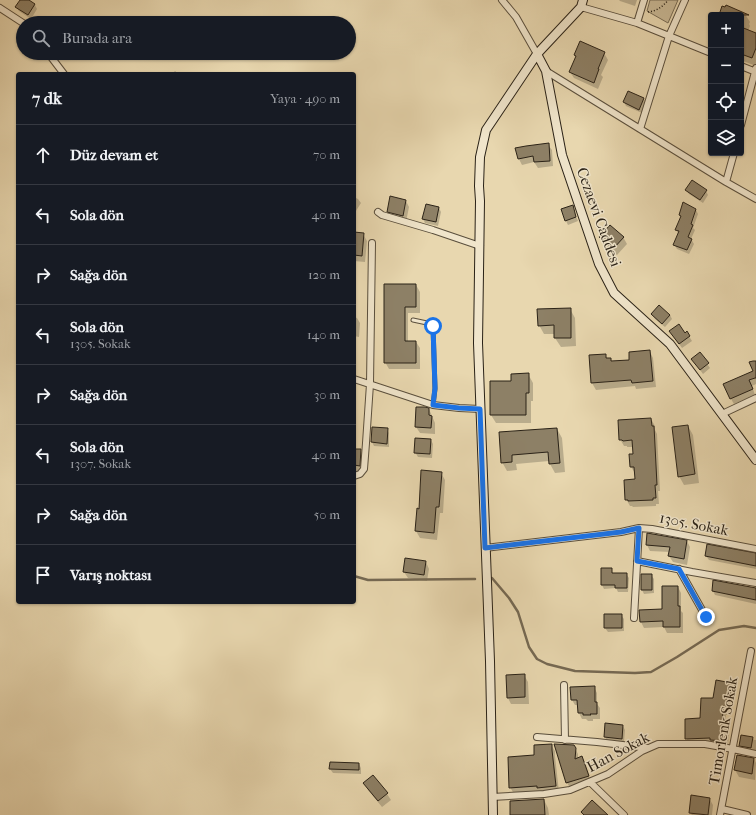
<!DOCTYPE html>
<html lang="tr">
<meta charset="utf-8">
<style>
:root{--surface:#171b24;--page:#20242c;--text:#f1f3f6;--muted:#9ea1a6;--line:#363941}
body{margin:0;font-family:"IM FELL French Canon",serif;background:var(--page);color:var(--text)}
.controls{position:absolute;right:12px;top:12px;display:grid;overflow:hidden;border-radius:4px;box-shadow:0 1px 3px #0004}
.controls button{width:36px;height:36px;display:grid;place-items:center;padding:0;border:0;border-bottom:1px solid var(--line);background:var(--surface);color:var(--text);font:20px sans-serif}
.stop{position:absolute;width:12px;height:12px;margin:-9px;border:3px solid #1a73e8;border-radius:50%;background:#fff}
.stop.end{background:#1a73e8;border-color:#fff;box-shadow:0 1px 4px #0008}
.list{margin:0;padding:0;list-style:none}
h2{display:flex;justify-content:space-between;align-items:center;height:52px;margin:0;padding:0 16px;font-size:17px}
h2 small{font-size:13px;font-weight:400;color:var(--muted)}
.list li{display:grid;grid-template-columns:26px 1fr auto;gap:12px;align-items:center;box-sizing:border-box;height:60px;padding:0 16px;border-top:1px solid var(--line)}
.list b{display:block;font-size:15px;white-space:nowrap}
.list p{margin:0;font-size:13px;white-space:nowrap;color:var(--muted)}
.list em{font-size:13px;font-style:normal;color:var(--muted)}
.icon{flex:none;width:22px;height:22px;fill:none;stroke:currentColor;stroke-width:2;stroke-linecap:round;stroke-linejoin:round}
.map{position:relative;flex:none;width:756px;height:815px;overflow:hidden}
.search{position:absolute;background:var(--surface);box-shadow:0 1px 3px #0004;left:16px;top:16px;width:340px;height:44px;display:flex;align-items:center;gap:10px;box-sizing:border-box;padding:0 14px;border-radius:22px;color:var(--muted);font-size:15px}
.panel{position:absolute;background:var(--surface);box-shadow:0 1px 3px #0004;left:16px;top:72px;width:340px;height:532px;border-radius:4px}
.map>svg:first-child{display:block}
.green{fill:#c8b895;stroke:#796d56}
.shadow{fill:#0003}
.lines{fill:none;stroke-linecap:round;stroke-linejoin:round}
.stream{stroke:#756953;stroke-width:2.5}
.building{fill:#8d8066;stroke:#2a2217}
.lane-casing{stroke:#5a4f3d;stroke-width:5}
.street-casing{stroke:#5a4f3d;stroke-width:8}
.secondary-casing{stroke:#2a2217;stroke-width:10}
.path{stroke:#2a2217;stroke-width:1.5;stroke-dasharray:1 2;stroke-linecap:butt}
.lane{stroke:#f0e5cb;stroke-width:3}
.street{stroke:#f0e5cb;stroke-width:6}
.secondary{stroke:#f0e5cb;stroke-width:8}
.route{stroke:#1a73e8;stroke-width:5}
.labels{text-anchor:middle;stroke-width:3;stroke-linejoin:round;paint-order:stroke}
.street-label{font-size:15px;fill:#2a2217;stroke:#f0e5cb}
</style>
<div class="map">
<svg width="756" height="815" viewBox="0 0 756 815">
<rect width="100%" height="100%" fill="#e8d7af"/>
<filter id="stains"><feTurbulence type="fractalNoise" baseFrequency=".005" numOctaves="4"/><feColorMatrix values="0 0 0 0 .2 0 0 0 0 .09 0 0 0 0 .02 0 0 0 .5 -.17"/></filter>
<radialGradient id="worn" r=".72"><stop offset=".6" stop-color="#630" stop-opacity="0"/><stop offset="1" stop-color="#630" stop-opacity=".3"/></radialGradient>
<!-- green -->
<path class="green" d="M650 0H678L668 23 647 11Z"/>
<!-- shadow -->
<path class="shadow" d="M21 0H27L35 5 37 9 31 19 19 11 16 7Z
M619 0H637L635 6 620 1Z
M745 14 750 22 749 24 750 26 748 31 756 34V66L743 61 741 57V15H720Z
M604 53 608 60 601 75 603 77 598 89 574 78 570 72 576 58 575 55Z
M175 71 179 74H172Z
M628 92 644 99 646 103 642 113 626 106 624 102Z
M548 145 552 150 553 166 538 168 534 162 522 165 519 159Z
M686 190 706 191 708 195 703 203 689 194Z
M354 197 358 199 361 203 354 214Z
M406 201 409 207 406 222 392 218 388 212Z
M572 207 578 221 568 225 566 221Z
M439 208 441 212 438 226 425 223 423 219Z
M696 210 698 214 693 228 695 230 691 239 694 244 689 254 677 249 674 244 679 234 676 230 681 218 680 215Z
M354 233 363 234 367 241 365 262 354 261Z
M600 237H623L627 244 617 255 604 244Z
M385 285H416L420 292V313H408V342H416L420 348V369H389L385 362Z
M354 307 355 308 354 317 357 318 360 323 359 337 354 336Z
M570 309 575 318 576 346 561 347 555 338V334H544L539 325Z
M652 315H670L672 319 665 327 655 319Z
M687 333 692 341 682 348 673 335 685 334Z
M650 352 653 358 656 387 636 389 635 386 596 390 592 383 590 356 605 355 608 359H611L612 362 630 360Z
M700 354 710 368 703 374 693 360Z
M756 361V384L752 386 755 395 734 404 731 399 754 372 750 363Z
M528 374 533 383V401H531V423H496L491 415 512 382Z
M429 409 435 423V434L420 433 416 427Z
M651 419 655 426V430L657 434 660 491H658L659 504H656V506L633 507 632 506H630L626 499 636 480 635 473 631 467 634 455V447H627V446H624L620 439Z
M688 426 693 435 699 483 684 485 679 476Z
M373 428 387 429 389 433V447L374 446 372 442Z
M557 429 562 438 565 472 555 473 550 464 549 461 516 464 517 470 507 471 502 462 500 433Z
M431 440 433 444 432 458 418 457 415 452Z
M354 450H360L364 456 363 472 354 471Z
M441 473 445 480 443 513H440L437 540 420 538 416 531 418 510H420Z
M648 534 687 541 690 547 687 565 673 562 669 556 670 552 650 551 647 545Z
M756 554V569L709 560 706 556Z
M426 562 429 569 427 581 408 578 404 572Z
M611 569 613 574H626L629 578 628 592H618L616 588 604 589 602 585Z
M651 575 654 579V593L644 594 642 590Z
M714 581 756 589V604L715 595 713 591Z
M678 587 681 593V611L683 613V633H667L664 627 644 628 641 622 663 610Z
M621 615 624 619V631L608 632 605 628Z
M524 675 528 682 529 704H511L508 698Z
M731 684 734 689 732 698H730L728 715H726L725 727H726L729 732 728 746 689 743 686 738 701 719Z
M594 687 597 693V704L600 708V719H593V721H588L586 719H582L579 713V705H575L572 700Z
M623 726 625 730 624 742 607 741 605 737Z
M753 738 754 740H756V752L743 750 740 746Z
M551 745 555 751V756L559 792 514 794 510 787 535 756Z
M555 746H574L578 754V759L582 757 585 763 591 782 571 789 567 783Z
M754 759 756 763 755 780 739 777 735 770Z
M359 764 361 768V774L333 773 330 769Z
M373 776 387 794 391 800 382 807 368 790 364 783Z
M709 798 713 805 712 815H692L690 813Z
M544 800 548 808 549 815H511Z"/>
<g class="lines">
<!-- stream -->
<path class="stream" d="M354 576 368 580 475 579
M492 578 509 598 518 612 529 647 537 659 547 664 575 671 635 673 651 672 677 657 719 630 744 626 756 628"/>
</g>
<!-- building -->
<path class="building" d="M20 0H29L35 4 28 15 15 7Z
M726 5 749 15H719L722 6 725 7Z
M741 27 756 33V48L752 58 741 54Z
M580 41 605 52 598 69H599L594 83 569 72 576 56 574 55Z
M628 91 644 98 639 110 623 102Z
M549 143 550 161 534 162 533 156 518 159 515 148 526 146Z
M692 180 707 190 700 200 685 190Z
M390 196 406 200 403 216 387 212Z
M683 202 696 209 691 224 693 225 688 237 692 239 687 250 673 245 679 231 675 230 681 216 679 215Z
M426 204 439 207 436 222 422 219Z
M573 205 576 217 565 221 561 209Z
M610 225 624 237 613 249 599 237Z
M354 232 364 233 362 256 354 255Z
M384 284H416V307H405V341H416V363H384Z
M659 305 670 315 662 324 651 314Z
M571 308V338H554V325L538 326 537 309Z
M679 324 685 333 687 331 690 336 679 344 669 331Z
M650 350 653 381 632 383 631 380 591 383 589 355 606 354V358H611V361L629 360V352Z
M700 352 709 363 700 370 691 359Z
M753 361H756V378H755L749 380 753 389 730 399 723 384 753 371 749 362Z
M529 373V393H526V415H490V381H511V374Z
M416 407H425L429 408V415L432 416 431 428 415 427Z
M651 418 652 426H654L657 485H655L656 498H653V500L628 501V500H625L624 480 635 479 634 467H630L629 454H633L632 440 623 441 622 440H619L618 420Z
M688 425 695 474 678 477 672 427Z
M372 427 388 428 387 444 371 442Z
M557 428 560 463 549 464 548 452 512 455V462L501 463 499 432Z
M415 438 431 439 430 454 414 453Z
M354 449H361L360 466 354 465Z
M421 470 442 472 439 507H436L434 533 415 531 417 508 419 509Z
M647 533 687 540 684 559 668 556 670 547 646 545Z
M707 544 756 553V566L705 556Z
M405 558 426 561 424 575 403 572Z
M601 568H612V573H627V588H615V585H601Z
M641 574H652V590H641Z
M713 580 756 588V600L712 591Z
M662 586H678V606H680V627H663V621L640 622 639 610 662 609Z
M604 614H622V628H604Z
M525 674V697L507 698 506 675Z
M716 680 732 683 730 694H727L726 711 723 710 722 726H727L726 741 710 740V738L685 739V719L700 718 701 698H713Z
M595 686V702H597V714H590L591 715H583V713H578L577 700H571L570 687Z
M605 723 623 725 622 739 604 737Z
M741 735 753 737 751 748 739 746Z
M552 744V750L556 786 537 788V786L509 788 508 757 534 755V745Z
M554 744 574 745 576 748 575 759 582 756 589 776 566 783Z
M737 755 754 758 752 774 734 770Z
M330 762 359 763V770L329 769Z
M373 775 388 793 378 801 363 783Z
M691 795 710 798 708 815 689 813Z
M544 799 545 815H510V801Z
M592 800 608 815H584L581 812Z"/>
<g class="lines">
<!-- lane casing -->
<g class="lane-casing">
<path id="lane" d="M413 320 427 323 433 326 435 389 433 405"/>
</g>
<!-- street casing -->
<g class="street-casing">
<path id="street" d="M502 0 516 17 537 54
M581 7 637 23 711 53
M0 8 23 23
M637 23 644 0
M48 53 64 74
M741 66 756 72
M546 71 726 182 756 199
M741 125 756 68
M640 129 669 36 685 0
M726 182 734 153
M378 212 382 215 433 230 480 246
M354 379 433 405 459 408 480 409
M722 414 756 398
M354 476 360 474 364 469 366 443 370 384 372 243
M485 548 621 532 639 528 652 529 756 549
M637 561 692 572 756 583
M679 569 706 617
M634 618 639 528
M564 685 565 740
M537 737 597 742 648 748
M590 782 624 815
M492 797 544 794 570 790 608 774 642 751 658 744H705L733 749 756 754
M722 809 747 815
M720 815 751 651"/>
</g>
<!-- secondary casing -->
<g class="secondary-casing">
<path id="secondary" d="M537 54 546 71 562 155 599 264 614 293 670 344 756 460
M493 815 490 661 478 343 480 201 479 186 480 157 486 130 537 54 581 7 583 0"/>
</g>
<!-- path -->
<path class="path" d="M648 12C656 11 663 7 668 0"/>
<!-- lane -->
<use href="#lane" class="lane"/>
<!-- street -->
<use href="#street" class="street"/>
<!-- secondary -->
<use href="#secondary" class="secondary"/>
</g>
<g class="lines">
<!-- route -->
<path class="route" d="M433 326 435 388 433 405 459 408 480 409 485 548 621 532 639 528 637 561 679 569 706 617"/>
</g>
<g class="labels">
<!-- street labels -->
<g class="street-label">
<text transform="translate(599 217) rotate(70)" y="5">Cezaevi Caddesi</text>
<text transform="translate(694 524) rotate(11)" y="5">1305. Sokak</text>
<text transform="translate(723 731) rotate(-80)" y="5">Timorlenk Sokak</text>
<text transform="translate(618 752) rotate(-28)" y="5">Han Sokak</text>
</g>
</g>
<rect width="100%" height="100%" filter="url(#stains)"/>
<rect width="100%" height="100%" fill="url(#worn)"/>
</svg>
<div class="controls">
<button>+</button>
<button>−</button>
<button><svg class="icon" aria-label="locate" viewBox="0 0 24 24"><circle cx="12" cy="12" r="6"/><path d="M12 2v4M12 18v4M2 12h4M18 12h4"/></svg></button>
<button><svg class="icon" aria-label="layers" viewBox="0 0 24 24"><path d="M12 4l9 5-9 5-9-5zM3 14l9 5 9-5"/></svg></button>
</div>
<div class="stop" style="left:433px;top:326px"></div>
<div class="stop end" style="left:706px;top:617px"></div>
<div class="search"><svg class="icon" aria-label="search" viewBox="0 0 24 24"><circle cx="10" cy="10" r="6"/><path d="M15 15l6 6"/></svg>Burada ara</div>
<section class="panel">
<h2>7 dk<small>Yaya · 490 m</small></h2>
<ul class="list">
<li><svg class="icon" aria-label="ahead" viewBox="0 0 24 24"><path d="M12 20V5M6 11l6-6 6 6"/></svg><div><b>Düz devam et</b></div><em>70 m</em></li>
<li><svg class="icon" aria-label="left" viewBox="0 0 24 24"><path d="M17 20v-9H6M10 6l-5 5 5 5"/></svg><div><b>Sola dön</b></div><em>40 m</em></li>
<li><svg class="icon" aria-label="right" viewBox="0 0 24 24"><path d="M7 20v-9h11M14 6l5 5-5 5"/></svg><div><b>Sağa dön</b></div><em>120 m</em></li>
<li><svg class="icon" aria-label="left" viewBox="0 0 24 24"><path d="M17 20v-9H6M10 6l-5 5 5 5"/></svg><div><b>Sola dön</b><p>1305. Sokak</p></div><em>140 m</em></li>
<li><svg class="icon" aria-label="right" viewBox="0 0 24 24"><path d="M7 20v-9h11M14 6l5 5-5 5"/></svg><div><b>Sağa dön</b></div><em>30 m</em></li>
<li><svg class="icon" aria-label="left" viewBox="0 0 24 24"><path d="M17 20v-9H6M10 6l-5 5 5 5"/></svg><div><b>Sola dön</b><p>1307. Sokak</p></div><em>40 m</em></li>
<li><svg class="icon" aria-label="right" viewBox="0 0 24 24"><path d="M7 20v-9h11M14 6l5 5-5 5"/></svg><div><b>Sağa dön</b></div><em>50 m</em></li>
<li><svg class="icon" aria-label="arrive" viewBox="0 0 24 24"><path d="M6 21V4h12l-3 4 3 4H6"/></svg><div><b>Varış noktası</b></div></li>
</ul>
</section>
</div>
